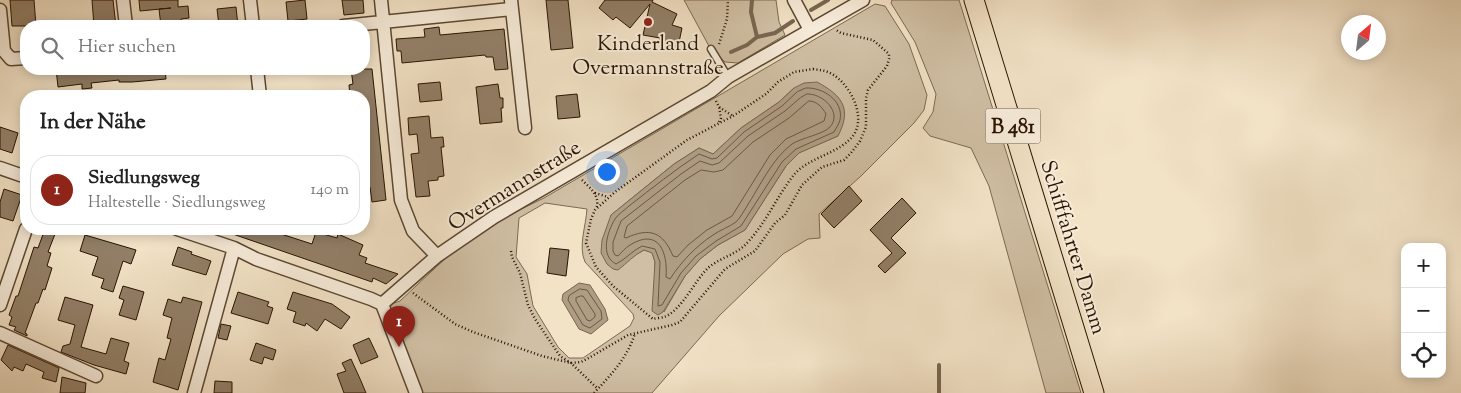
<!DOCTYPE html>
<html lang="de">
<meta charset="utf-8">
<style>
:root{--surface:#fff;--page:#f2f2f2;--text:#222;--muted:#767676;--line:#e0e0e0;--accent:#8f2418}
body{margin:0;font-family:"Sorts Mill Goudy",serif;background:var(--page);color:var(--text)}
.controls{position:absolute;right:15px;bottom:15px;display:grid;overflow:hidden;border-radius:10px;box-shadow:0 2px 12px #0003}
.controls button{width:45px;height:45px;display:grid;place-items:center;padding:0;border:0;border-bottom:1px solid var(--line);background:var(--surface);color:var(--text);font:25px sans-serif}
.compass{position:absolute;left:1341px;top:15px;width:45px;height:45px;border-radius:50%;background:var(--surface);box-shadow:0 2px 12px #0003;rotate:28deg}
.you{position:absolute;left:606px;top:171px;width:18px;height:18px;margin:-12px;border:4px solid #fff;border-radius:50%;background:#1a73e8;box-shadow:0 0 0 8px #1a73e833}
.badge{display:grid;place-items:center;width:32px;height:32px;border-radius:50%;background:var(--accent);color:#fff;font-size:16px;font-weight:700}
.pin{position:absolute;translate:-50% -41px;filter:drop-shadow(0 1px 2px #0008)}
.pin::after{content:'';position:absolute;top:26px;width:18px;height:15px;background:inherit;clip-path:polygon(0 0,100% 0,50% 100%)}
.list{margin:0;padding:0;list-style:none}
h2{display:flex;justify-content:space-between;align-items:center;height:65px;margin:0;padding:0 20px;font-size:21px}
h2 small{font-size:16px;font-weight:400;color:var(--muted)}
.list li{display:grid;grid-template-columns:32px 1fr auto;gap:15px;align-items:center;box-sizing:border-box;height:70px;margin:0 10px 10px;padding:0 10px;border:1px solid var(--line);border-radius:20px}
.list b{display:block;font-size:19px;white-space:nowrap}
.list p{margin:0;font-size:16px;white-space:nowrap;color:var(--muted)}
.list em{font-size:16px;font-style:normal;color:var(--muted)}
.icon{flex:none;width:28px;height:28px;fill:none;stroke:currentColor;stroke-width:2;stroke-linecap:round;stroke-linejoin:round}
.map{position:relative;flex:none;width:1461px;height:393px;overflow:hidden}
.search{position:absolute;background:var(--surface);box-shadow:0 2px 12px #0003;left:20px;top:20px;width:350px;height:55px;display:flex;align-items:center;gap:12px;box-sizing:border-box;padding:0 18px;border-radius:20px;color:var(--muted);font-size:19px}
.panel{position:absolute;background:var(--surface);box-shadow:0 2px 12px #0003;left:20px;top:90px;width:350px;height:145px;border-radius:20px}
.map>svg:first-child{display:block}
.green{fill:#d0bfa4;stroke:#7c6952;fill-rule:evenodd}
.water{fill:#ae9c83;stroke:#79654f}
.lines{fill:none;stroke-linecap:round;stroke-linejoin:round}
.shore{stroke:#6c5842;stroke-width:1}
.stream{stroke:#79654f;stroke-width:4}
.building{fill:#927f67;stroke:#291300}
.lane-casing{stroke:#5b4732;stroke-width:9}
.street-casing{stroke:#5b4732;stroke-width:15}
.primary-casing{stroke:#291300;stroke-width:21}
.path{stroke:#291300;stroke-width:2.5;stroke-dasharray:1 2.5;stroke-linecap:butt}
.lane{stroke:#f7ecda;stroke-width:6}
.street{stroke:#f7ecda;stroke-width:12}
.primary{stroke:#f2e2c6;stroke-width:19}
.poi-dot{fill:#8f2418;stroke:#f7ecda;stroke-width:2}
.labels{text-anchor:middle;stroke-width:4;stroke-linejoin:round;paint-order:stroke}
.shield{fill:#f7ecda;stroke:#675441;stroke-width:1}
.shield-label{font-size:20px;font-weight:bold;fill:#291300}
.poi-label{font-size:21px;fill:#291300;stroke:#f7ecda}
.street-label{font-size:21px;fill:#291300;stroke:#f7ecda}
</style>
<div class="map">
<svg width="1461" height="393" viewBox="0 0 1461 393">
<rect width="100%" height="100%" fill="#f2e2c6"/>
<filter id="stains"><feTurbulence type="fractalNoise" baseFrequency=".004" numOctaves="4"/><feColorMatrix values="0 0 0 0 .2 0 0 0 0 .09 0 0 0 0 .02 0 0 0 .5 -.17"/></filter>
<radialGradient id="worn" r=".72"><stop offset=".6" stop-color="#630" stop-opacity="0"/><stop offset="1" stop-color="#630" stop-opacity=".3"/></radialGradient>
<!-- green -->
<path class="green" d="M684 0H776L779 22 785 35 738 63 725 62 710 48Z
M892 0H959L1081 393H1046L989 186 971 148 930 136 923 128 933 112 936 94 915 42 891 3Z
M875 4 885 6 909 44 927 95 924 110 914 123 861 176 819 214 820 238 808 239 783 254 719 316 652 393H422L386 306 400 301 448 256 489 227 511 214 544 198ZM794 88 838 136 798 153 786 166 745 230 718 245 700 259 685 276 664 312 655 271V262L652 252 644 250 635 255 611 215 674 164 699 148 713 154 741 128 779 102ZM545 203 587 209C586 226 578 246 585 262L633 314 634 318 630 326 583 358H569L558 347 533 306 527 274 516 257 519 218Z"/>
<!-- water -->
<path class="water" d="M817 82C843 96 852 109 838 136L799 153 786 166 745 230 718 245 700 259 685 276 663 312 658 315 652 311 655 262 652 253 644 250C634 255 627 263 618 270L613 269 607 264 601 253 602 240 611 215 674 164 699 148 713 154 741 128 779 102 794 88 804 83Z
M579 283 590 285 605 309 608 320 591 334 579 329 562 300 563 294Z"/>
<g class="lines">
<!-- shore -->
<path class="shore" d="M806 88C823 87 844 101 840 120 839 124 836 128 834 132L796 149 782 162 741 226 716 241 696 256 681 273 662 305 658 306 660 262 655 249 642 246C632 251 626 259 616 264 600 256 607 232 615 219 618 214 625 210 629 206 652 188 675 170 699 154L712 159 717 158 744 132 782 106 797 92Z
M807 94C822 93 843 112 830 127 824 134 801 138 792 144 772 159 760 186 747 206 744 211 740 218 736 222 729 227 720 230 713 235 695 247 681 262 670 279L666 277C668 253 659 227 630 245 625 248 622 252 618 256L615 255 613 251V242L621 221 681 174 700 161 712 165 719 163 748 136 785 111 800 98Z
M809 101C817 101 822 107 826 114L824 121 786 139 770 155 732 216 707 230 688 245 677 257 673 256C663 232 650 227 626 238L624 237 627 226 685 180 701 170 714 172 723 170 753 142 789 118Z
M580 289 587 290 601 311 602 319 590 328 583 325 568 300 569 296Z
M581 296H583L595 314V317L590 321 587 320 576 301V298Z"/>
<!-- stream -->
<path class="stream" d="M752 0 751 12 757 37
M811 10 828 0
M731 52 747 45 757 37 775 33 793 21
M939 365V393"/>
</g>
<!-- building -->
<path class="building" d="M10 0H34L36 26H12Z
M92 0H113L116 26H94Z
M139 0H178V7L188 6 189 18 181 19 182 26H161L159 9 171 8 140 11Z
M305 0 307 19 288 21 286 2Z
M342 0H363L364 13 344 15Z
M546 0H568L573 48 551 50Z
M605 0H653L652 2 677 14 672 25 682 28 678 47 659 43 660 38 643 35 650 4 630 28 616 17 613 20 599 8Z
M236 7 238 26H219L217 9Z
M439 27 440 35 504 29 508 69 495 70 493 57H486L485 55 402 63 401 51H397L396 39 425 37 424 29Z
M56 69H165L166 79 132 82H119V80L91 83 92 88 82 89V84L58 87Z
M351 69H372L386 200 372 202 370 187 364 188V96H350L349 85 353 84Z
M440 82 442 100 420 102 418 84Z
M498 84 500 98H503V108H501L502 122 480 124 476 87Z
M577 94 580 117 558 119 556 96Z
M429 116 431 138 443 137 444 147H441L444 176 438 177V180L428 181 430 196 416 197 411 154 419 153 417 134 409 135 408 118Z
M0 127 18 133 12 153 0 149Z
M849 186 862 201 834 228 821 214Z
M4 189 22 195 13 221 0 217V202Z
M902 198 916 213 891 238 906 253 885 273 878 266 892 253 870 230Z
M45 229H57L48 252 51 253 47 266 52 268 45 290 43 289 38 303H36L25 333 27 334V336L14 330 16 327 9 325 12 317 9 315 16 296H18L34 247 38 248Z
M224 229H271L279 231 278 233 312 244 316 232 337 238 338 234 363 245 359 255 367 258 365 263 398 274 386 284 373 278 372 282 224 231Z
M85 235 136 250 131 264 123 261 113 292 101 288 104 279 92 275 98 257 80 251Z
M178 247 192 252 191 254 211 261 206 275 172 265Z
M550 248 569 250 566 276 547 273Z
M123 286 144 292 136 320 119 315 124 300 119 298Z
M238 292 269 302 267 306 273 308 268 324 231 313Z
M293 292 332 304 350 317 341 329 325 319 317 331 306 323 305 326 293 322 296 312 287 309Z
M65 297 93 305 81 347 106 354 111 338 129 343 124 361 129 363 126 374 94 365 61 352 63 346 70 344 75 325 58 320Z
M183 297 202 302 178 390 153 382 159 358 165 360 171 339 167 338 172 318 163 315 168 299 181 303Z
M221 324 231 326 227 340 218 338Z
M369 338 378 357 361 364 353 345Z
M256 343 276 350 273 360 264 357 262 364 250 360Z
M8 345 59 368 56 382 42 378 44 372 26 364 23 371 14 367 12 371 1 360Z
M351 359 361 381 366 393H344L337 374 346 371 342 363Z
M62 377 86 383 85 393H60Z
M215 381 232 382V393H214Z"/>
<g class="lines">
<!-- lane casing -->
<g class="lane-casing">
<path id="lane" d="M711 49 728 77"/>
</g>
<!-- street casing -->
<g class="street-casing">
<path id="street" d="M123 0 126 26
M250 0 253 26
M381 0 401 200 413 231 437 256
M511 0 525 128
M794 0 810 30
M0 10 4 51 11 59 26 58
M343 26 511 9
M257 69 260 96
M0 168 26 177
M177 229 234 248 256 259 371 299 382 304
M382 304 437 256 494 217 711 91 728 77 863 0
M382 304 416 393
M0 305 26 229
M0 333 96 376
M194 393 234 248"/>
</g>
<!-- primary casing -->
<g class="primary-casing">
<path id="primary" d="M974 0 1094 393"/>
</g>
<!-- path -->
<path class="path" d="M719 44 727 19 728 0
M813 69C818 70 823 70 828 72 845 79 860 104 858 122 856 152 809 154 793 176 776 198 765 225 745 245 735 255 717 259 707 269 694 282 681 311 664 317 661 318 656 318 653 319L613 286 596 267 586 243 591 219 595 210 615 192 687 140 733 116 766 94 778 82 794 72Z
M716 101 719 107 733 116
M719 122 721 118 719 107
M582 180C590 188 601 196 596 209
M595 193 608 197
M511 251 512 257 520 273 528 305 535 319 560 356 571 363 598 389
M413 293 455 324 473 332 542 356 571 363 581 362 587 359 628 335 672 325 680 322 725 269 755 251 775 223 785 215 802 185 822 167 844 160 851 153 860 141 866 127V98L868 90 887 66 889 59V54L873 40 841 33 836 30
M594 393C611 375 628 357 635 333"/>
<!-- lane -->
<use href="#lane" class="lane"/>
<!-- street -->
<use href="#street" class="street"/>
<!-- primary -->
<use href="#primary" class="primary"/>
</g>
<!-- markers -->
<circle class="poi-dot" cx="648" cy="22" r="5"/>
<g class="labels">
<!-- shield labels -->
<rect class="shield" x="985.5" y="108.5" width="55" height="35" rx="4"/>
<g class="shield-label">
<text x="1013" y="133">B 481</text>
</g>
<!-- poi labels -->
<g class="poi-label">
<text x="648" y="50">Kinderland<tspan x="648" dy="24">Overmannstraße</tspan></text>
</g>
<!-- street labels -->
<g class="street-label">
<text transform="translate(514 185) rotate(-32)" y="7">Overmannstraße</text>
<text transform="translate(1074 247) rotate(73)" y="7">Schifffahrter Damm</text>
</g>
</g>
<rect width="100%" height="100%" filter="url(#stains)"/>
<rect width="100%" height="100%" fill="url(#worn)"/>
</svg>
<div class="controls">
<button>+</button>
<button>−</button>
<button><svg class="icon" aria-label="locate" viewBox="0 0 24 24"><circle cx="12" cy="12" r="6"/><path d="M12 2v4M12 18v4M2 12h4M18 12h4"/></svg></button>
</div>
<svg class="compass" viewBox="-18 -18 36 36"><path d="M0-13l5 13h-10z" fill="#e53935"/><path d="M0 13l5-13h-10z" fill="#767676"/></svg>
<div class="you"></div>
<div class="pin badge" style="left:399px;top:347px">1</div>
<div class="search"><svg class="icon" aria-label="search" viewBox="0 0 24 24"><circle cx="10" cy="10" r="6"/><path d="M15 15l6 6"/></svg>Hier suchen</div>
<section class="panel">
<h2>In der Nähe<small></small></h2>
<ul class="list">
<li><span class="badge">1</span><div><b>Siedlungsweg</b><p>Haltestelle · Siedlungsweg</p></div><em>140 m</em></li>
</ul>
</section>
</div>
